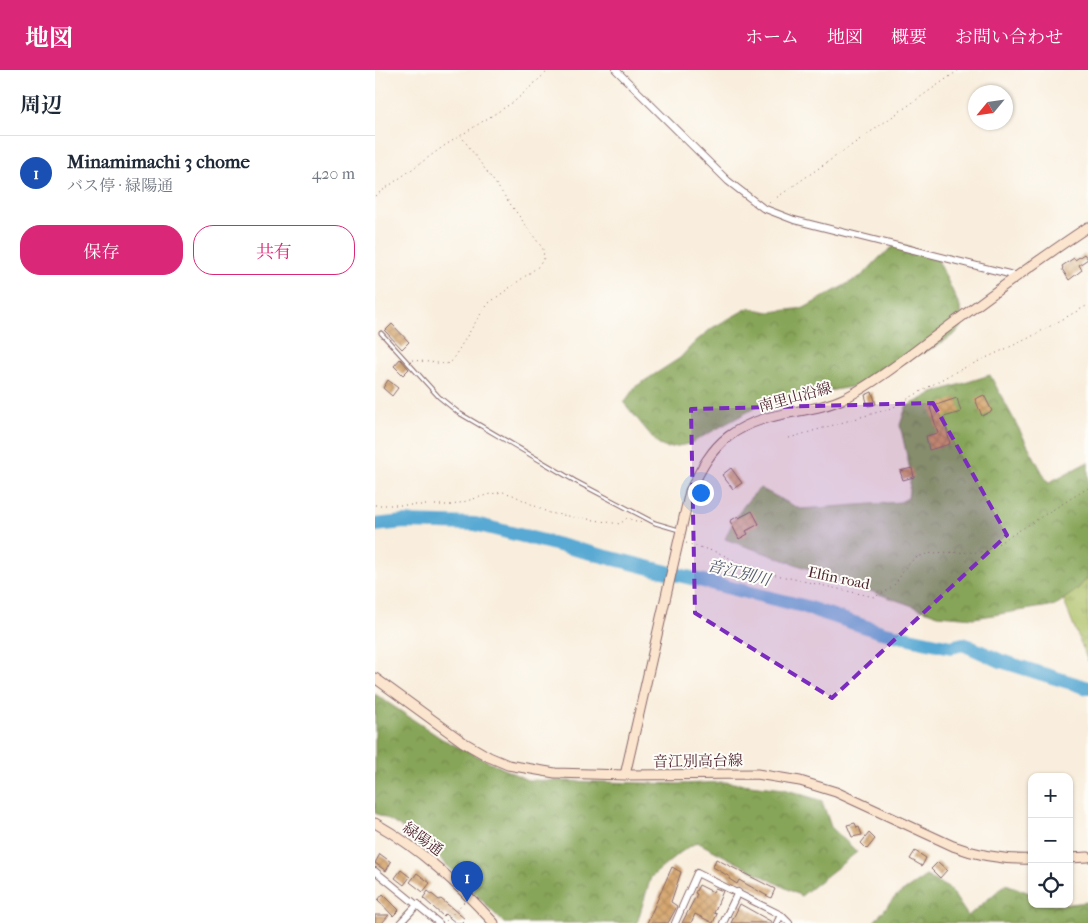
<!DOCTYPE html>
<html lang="ja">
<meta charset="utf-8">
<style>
:root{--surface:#fff;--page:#f2f2f3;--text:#1f2937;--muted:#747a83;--line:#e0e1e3;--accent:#db2777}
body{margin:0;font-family:"IM FELL French Canon","Noto Serif JP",serif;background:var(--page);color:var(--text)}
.controls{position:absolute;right:15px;bottom:15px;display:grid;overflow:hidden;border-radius:10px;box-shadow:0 1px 4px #0004}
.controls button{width:45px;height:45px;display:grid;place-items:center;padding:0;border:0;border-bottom:1px solid var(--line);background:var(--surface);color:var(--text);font:25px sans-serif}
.compass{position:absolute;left:593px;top:15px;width:45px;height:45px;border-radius:50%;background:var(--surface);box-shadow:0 1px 4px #0004;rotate:241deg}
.you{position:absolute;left:325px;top:422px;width:18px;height:18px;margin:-12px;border:4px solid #fff;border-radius:50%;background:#1a73e8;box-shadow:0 0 0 8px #1a73e833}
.badge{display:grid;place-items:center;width:32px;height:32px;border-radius:50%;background:var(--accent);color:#fff;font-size:16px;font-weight:700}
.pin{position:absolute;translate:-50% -41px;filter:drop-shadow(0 1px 2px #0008)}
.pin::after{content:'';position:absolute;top:26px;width:18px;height:15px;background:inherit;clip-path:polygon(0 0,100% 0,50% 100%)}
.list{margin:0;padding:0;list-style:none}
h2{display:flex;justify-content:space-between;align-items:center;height:65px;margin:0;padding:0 20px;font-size:21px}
h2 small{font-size:16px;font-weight:400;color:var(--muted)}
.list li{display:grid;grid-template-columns:32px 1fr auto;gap:15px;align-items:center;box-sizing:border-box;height:75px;padding:0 20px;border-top:1px solid var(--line)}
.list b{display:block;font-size:19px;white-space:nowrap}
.list p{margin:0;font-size:16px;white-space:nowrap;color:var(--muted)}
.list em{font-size:16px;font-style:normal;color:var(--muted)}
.actions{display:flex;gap:10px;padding:15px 20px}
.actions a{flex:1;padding:11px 0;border:1px solid var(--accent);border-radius:20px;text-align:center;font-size:18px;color:var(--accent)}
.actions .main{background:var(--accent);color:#fff}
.icon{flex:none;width:28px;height:28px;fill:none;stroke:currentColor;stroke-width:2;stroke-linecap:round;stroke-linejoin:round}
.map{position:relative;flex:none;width:713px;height:853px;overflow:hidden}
header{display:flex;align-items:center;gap:30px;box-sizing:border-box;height:70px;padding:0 25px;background:var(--accent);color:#fff}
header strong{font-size:24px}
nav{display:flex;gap:28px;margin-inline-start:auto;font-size:18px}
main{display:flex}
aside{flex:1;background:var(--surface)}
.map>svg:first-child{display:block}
.grass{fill:url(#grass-tufts);stroke:#7a6e46}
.forest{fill:url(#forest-crowns);stroke:#686242}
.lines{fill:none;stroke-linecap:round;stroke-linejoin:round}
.river{stroke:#58a9d3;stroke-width:14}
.building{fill:url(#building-cross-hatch)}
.lane-casing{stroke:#876769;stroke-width:5}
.street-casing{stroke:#876769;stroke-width:8}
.secondary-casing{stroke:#876769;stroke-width:11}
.path{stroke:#876769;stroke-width:1;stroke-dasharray:1 4;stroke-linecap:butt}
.lane{stroke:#fff;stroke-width:3}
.street{stroke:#fff;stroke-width:6}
.secondary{stroke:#fce5cf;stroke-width:9}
.marked{fill:#7b2cbf;fill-opacity:0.2;stroke:#7b2cbf;stroke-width:4;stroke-dasharray:10 6;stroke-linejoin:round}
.labels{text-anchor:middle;stroke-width:4;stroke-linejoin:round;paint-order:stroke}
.street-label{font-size:15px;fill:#4a1f2b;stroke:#fdfcf7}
.water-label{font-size:16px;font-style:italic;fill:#50566e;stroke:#fdfcf7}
</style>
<header>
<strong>地図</strong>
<nav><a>ホーム</a><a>地図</a><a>概要</a><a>お問い合わせ</a></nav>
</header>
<main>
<aside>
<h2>周辺<small></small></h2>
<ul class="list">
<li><span class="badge" style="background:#1a4fb4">1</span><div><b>Minamimachi 3 chome</b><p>バス停 · 緑陽通</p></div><em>420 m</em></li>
</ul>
<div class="actions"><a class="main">保存</a><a>共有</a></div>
</aside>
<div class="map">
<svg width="713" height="853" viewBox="0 0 713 853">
<defs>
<pattern id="grass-tufts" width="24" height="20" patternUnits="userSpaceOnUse" patternTransform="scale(1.25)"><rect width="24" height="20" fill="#aabe62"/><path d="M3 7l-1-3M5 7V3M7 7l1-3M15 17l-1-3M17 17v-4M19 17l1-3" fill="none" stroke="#8c9a51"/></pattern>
<pattern id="forest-crowns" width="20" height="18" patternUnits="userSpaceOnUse" patternTransform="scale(1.25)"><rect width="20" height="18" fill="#87a558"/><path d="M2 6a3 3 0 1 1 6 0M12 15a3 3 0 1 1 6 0" fill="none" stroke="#708649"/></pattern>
<pattern id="building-cross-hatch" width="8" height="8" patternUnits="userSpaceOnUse" patternTransform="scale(1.25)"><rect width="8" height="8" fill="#d19c5e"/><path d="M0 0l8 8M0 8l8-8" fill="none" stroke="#ac7f4e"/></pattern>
</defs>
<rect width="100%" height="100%" fill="#fdfcf7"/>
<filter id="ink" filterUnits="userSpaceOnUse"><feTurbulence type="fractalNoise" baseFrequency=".02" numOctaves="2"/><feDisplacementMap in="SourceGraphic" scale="10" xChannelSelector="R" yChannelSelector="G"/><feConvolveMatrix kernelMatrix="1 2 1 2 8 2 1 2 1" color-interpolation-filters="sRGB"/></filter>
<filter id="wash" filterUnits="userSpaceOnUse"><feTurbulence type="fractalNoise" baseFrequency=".0096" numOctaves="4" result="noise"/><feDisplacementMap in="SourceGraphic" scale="20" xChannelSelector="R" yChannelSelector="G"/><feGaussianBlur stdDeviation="1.12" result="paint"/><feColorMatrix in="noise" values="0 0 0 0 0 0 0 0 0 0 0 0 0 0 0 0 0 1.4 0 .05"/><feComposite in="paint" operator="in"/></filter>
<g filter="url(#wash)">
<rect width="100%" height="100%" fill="#f9eedd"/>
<!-- grass -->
<path class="grass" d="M713 428V591L682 514Z"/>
<!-- forest -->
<path class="forest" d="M523 173 562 188 585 237 586 256 580 264 559 277 481 316 389 333 314 374 292 378 284 375 249 333 260 317 305 288 320 272 337 258 373 238 395 242 429 238 488 205 505 187Z
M615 305 673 413 713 392V507L703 519 681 535 599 548 563 545 350 469C358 449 370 432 385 418L425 439 525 432 533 428 536 404 525 355 531 337 558 323Z
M0 624 67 669 152 710 306 714 349 712 409 719 447 731 456 757 482 782 426 826 322 772 306 782 276 807 262 853H129C92 816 48 764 0 743Z
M551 806 575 819 593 846 631 814 657 824V834L687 835 713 832V853H498L520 827Z"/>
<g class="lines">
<!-- river -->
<path class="river" d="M0 455 29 452 100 454 428 536 506 562 576 577 588 574 626 591 713 618"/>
</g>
<g id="blocks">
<!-- building -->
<path class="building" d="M709 184 713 189 704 195 707 200 694 210 687 199 688 198 687 196 699 188 700 190Z
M17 254 34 272 27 279 10 261Z
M25 289 34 299 28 305 19 296Z
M13 310 23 318 17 326 8 318Z
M497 322 501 334 493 336 490 325Z
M609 325 617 341 607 346 600 329Z
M582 328 586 342 569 347 575 374 554 380 551 366 563 363 555 337Z
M356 398 367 413 358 419 347 405Z
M537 398 539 407 528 410 525 401Z
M377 441 384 454 371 461 373 464 364 469 355 451 363 446 364 448Z
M480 753 482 758 484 757 487 765 477 767 472 755Z
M494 763 500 769 492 779 486 773Z
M540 781 551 788 547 796 535 789Z
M5 784 16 792 11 801 0 793Z
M341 789 400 819 396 828 364 810 362 814 354 809 355 807 338 797Z
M563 792 572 800 565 808 556 799Z
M297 797 306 802 296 832 302 836 299 842 293 853H272Z
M26 800 35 807 29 815 20 808Z
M42 803 55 813 48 822 35 812Z
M324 815 338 822 340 818 348 821 339 843 342 844 338 853 320 844 316 853H307L322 824 320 823Z
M53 821 64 830 66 829 90 849 86 853H81L70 844 68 846 48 828Z
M8 824 24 840 18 846 3 830Z
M365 834 397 852V853H356Z
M0 845H14L7 853H0Z"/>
</g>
</g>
<g filter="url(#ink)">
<use href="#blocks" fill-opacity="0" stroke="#876769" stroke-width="1"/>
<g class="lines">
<!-- lane casing -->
<g class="lane-casing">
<path id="lane" d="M6 263 64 327 84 343 200 411 280 453 304 460"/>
</g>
<!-- street casing -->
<g class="street-casing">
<path id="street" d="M241 0 353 111 388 138 419 150 642 206
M0 801 64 853
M25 853 43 834
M300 853 322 803 406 845 414 853
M348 853 363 822
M402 853 406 845"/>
</g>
<!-- secondary casing -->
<g class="secondary-casing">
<path id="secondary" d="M0 608 88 672 114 687 133 695 180 703 250 705 382 704 425 711 461 722 578 776C604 786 629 790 657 789
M250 705 315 421C325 401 335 380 354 366 392 338 434 346 472 327 504 310 533 286 562 265 612 228 661 191 713 157
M0 753C46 779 83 814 119 853
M694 788 713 787"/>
</g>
<!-- path -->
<path class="path" d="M0 126 69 76 140 31 174 0
M394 133 584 0
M37 290 71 294 76 292 105 245 114 233 164 196 169 188 168 179 86 66
M414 368 517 338 576 304 652 269 713 235
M0 435H78L115 424 128 422 138 425 174 443 245 454 252 448 267 453
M311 473 344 483 379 500 499 527C506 524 513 521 519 515 527 506 530 494 541 488 560 478 590 485 611 481L713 418
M71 851 89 832"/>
<!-- lane -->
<use href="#lane" class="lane"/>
<!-- street -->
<use href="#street" class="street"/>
<!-- secondary -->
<use href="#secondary" class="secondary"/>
</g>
</g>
<!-- marked area -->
<path class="marked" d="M558 333 632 465 457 628 320 543 316 339Z"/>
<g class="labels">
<!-- street labels -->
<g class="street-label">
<text transform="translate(420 327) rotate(-15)" y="5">南里山沿線</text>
<text transform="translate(464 508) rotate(12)" y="5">Elfin road</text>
<text transform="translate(323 691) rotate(-1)" y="5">音江別高台線</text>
<text transform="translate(48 769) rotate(36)" y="5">緑陽通</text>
</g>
<!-- water labels -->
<g class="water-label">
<text transform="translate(364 502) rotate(14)" y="6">音江別川</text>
</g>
</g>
</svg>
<div class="controls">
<button>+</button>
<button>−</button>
<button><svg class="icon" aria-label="locate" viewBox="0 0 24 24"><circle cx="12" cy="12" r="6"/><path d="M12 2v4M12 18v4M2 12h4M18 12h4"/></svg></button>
</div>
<svg class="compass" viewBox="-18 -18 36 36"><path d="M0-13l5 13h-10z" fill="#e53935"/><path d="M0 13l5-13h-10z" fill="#747a83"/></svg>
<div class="you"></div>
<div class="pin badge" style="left:92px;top:832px;background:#1a4fb4">1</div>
</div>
</main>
